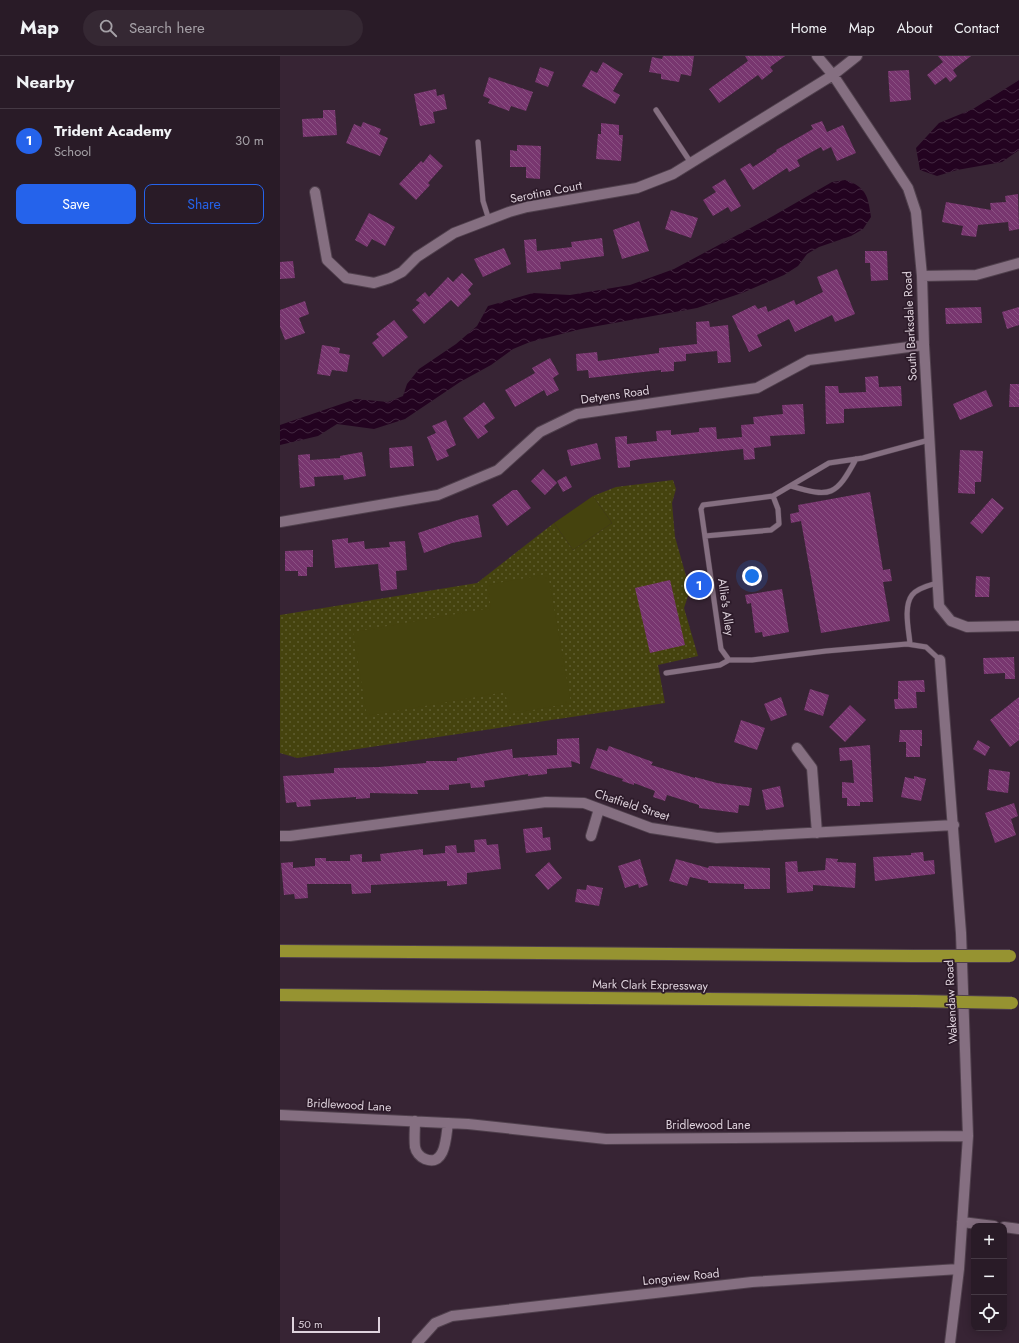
<!DOCTYPE html>
<meta charset="utf-8">
<style>
:root{--surface:#291b27;--page:#352833;--text:#f1f3f6;--muted:#a5a1a7;--line:#453944;--accent:#2563eb}
body{margin:0;font-family:Jost,sans-serif;background:var(--page);color:var(--text)}
.controls{position:absolute;right:12px;bottom:12px;display:grid;overflow:hidden;border-radius:8px;box-shadow:0 2px 10px #0003}
.controls button{width:36px;height:36px;display:grid;place-items:center;padding:0;border:0;border-bottom:1px solid var(--line);background:var(--surface);color:var(--text);font:20px sans-serif}
.scale{position:absolute;left:12px;bottom:10px;width:88px;box-sizing:border-box;padding-left:4px;border:2px solid #dfd3dd;border-top:0;font-size:11px;line-height:14px;white-space:nowrap;color:#dfd3dd;-webkit-text-stroke:3px #2d1b2a;paint-order:stroke}
.you{position:absolute;left:472px;top:520px;width:14px;height:14px;margin:-10px;border:3px solid #fff;border-radius:50%;background:#1a73e8;box-shadow:0 0 0 6px #1a73e833}
.badge{display:grid;place-items:center;width:26px;height:26px;border-radius:50%;background:var(--accent);color:#fff;font-size:13px;font-weight:700}
.pin{position:absolute;translate:-50% -50%;border:2px solid #fff;box-shadow:0 1px 4px #0006}
.list{margin:0;padding:0;list-style:none}
h2{display:flex;justify-content:space-between;align-items:center;height:52px;margin:0;padding:0 16px;font-size:17px}
h2 small{font-size:13px;font-weight:400;color:var(--muted)}
.list li{display:grid;grid-template-columns:26px 1fr auto;gap:12px;align-items:center;box-sizing:border-box;height:64px;padding:0 16px;border-top:1px solid var(--line)}
.list b{display:block;font-size:15px;white-space:nowrap}
.list p{margin:0;font-size:13px;white-space:nowrap;color:var(--muted)}
.list em{font-size:13px;font-style:normal;color:var(--muted)}
.actions{display:flex;gap:8px;padding:12px 16px}
.actions a{flex:1;padding:9px 0;border:1px solid var(--accent);border-radius:8px;text-align:center;font-size:14px;color:var(--accent)}
.actions .main{background:var(--accent);color:#fff}
.icon{flex:none;width:22px;height:22px;fill:none;stroke:currentColor;stroke-width:2;stroke-linecap:round;stroke-linejoin:round}
.map{position:relative;flex:none;width:739px;height:1287px;overflow:hidden}
header{display:flex;align-items:center;gap:24px;box-sizing:border-box;height:56px;padding:0 20px;background:var(--surface);border-bottom:1px solid var(--line)}
header strong{font-size:19px}
nav{display:flex;gap:22px;margin-inline-start:auto;font-size:14px}
.search{width:280px;height:36px;background:var(--page);display:flex;align-items:center;gap:10px;box-sizing:border-box;padding:0 14px;border-radius:22px;color:var(--muted);font-size:15px}
main{display:flex}
aside{flex:1;background:var(--surface)}
.map>svg:first-child{display:block}
.grass{fill:url(#grass-dots)}
.pitch{fill:#45430e}
.water{fill:url(#water-waves)}
.building{fill:url(#building-back-hatch)}
.lines{fill:none;stroke-linecap:round;stroke-linejoin:round}
.service-casing{stroke:#50404d;stroke-width:6}
.minor-casing{stroke:#50404d;stroke-width:12}
.motorway-casing{stroke:#50404d;stroke-width:14}
.service{stroke:#856f81;stroke-width:5}
.minor{stroke:#856f81;stroke-width:10}
.motorway{stroke:#969331;stroke-width:12}
.motorway-bridge-casing{stroke:#50404d;stroke-width:14;stroke-linecap:butt}
.motorway-bridge{stroke:#969331;stroke-width:12}
.labels{text-anchor:middle;stroke-width:3.5;stroke-linejoin:round;paint-order:stroke}
.street-label{font-size:12px;fill:#dfd3dd;stroke:#2d1b2a}
</style>
<header>
<strong>Map</strong>
<div class="search"><svg class="icon" aria-label="search" viewBox="0 0 24 24"><circle cx="10" cy="10" r="6"/><path d="M15 15l6 6"/></svg>Search here</div>
<nav><a>Home</a><a>Map</a><a>About</a><a>Contact</a></nav>
</header>
<main>
<aside>
<h2>Nearby<small></small></h2>
<ul class="list">
<li><span class="badge">1</span><div><b>Trident Academy</b><p>School</p></div><em>30 m</em></li>
</ul>
<div class="actions"><a class="main">Save</a><a>Share</a></div>
</aside>
<div class="map">
<svg width="739" height="1287" viewBox="0 0 739 1287">
<defs>
<pattern id="grass-dots" width="8" height="8" patternUnits="userSpaceOnUse"><rect width="8" height="8" fill="#45430e"/><path d="M2 2h.1M6 6h.1" fill="none" stroke="#5f5d31" stroke-width="1.8" stroke-linecap="round"/></pattern>
<pattern id="water-waves" width="16" height="10" patternUnits="userSpaceOnUse"><rect width="16" height="10" fill="#230320"/><path d="M0 5q4-4 8 0t8 0" fill="none" stroke="#422740"/></pattern>
<pattern id="building-back-hatch" width="6" height="6" patternUnits="userSpaceOnUse"><rect width="6" height="6" fill="#78366f"/><path d="M-1 5l2 2M0 0l6 6M5-1l2 2" fill="none" stroke="#8b5283"/></pattern>
</defs>
<rect width="100%" height="100%" fill="#372434"/>
<!-- grass -->
<path class="grass" d="M393 424 396 433 392 447 395 481 410 534 404 552 418 600 378 609 385 647 17 702 0 697V559L197 527 274 467 293 494 332 467 313 440 336 431Z"/>
<!-- pitch -->
<path class="pitch" d="M313 440 332 467 293 494 274 467Z
M268 518 291 647 230 658 225 636 87 660 73 576 211 552 207 529Z"/>
<!-- water -->
<path class="water" d="M739 24V94L722 106 677 114 657 120 640 114 636 92 659 67 693 53Z
M565 124C587 131 588 141 591 161L583 173 571 180 539 191 527 198 518 210 504 219 462 237 417 252 301 273 250 286 233 293 211 309 180 326 125 363 94 373 57 368 38 380 0 389V369L76 343 108 346 123 340 127 328 139 313 176 288 197 270 208 250 253 237 290 239 350 229 394 213 493 160 552 126Z"/>
<!-- building -->
<path class="building" d="M383 0H414L411 20 401 18 399 26 381 23V18L369 16 372 1 382 3Z
M465 0H505L490 11 493 15 482 24 478 19 439 47 429 33 468 5Z
M658 0H691L673 14 677 20 670 26 666 21 655 29 647 19 663 6Z
M323 6 343 18 333 35 340 39 335 48 302 30 311 14 317 17Z
M260 11 274 16 268 31 255 26Z
M629 14 631 44 610 46 608 15Z
M209 21 253 36 246 55 231 50 229 55 208 47 210 43 203 40Z
M156 33 157 40 164 38 167 53 153 56 155 67 140 70 134 38Z
M43 54H55L57 79 23 81 22 63 43 62Z
M542 65 547 76 563 69 576 97 557 105 551 91 543 95 541 91 517 104 520 110 509 116 507 112 473 134 460 113 470 107 473 111 497 95 496 94 533 73 531 69Z
M83 66 101 73 99 78 108 82 100 100 66 87 74 68 81 71Z
M321 67 339 69V79H343L341 105 316 103 318 78H321Z
M237 89 261 90 260 123 246 122V111H230V94L237 95Z
M150 98 163 110 148 127 150 129 136 144 119 128 141 105 143 107Z
M445 123 461 150 451 156 448 151 433 160 423 144 436 136 432 131Z
M738 138 739 173 729 175 728 166 698 169 696 181 681 179 683 170 662 166 666 146 711 154 710 147 726 146 725 140Z
M391 154 418 162 411 182 385 173Z
M89 157 115 171 105 190 92 183 87 191 75 184Z
M359 165 369 195 342 203 333 174Z
M322 182 324 200 280 206 281 213 247 217 244 184 256 183 257 195 292 191 291 186Z
M224 192 231 208 203 221 194 203Z
M585 195H607L608 224 591 225 590 207H585Z
M13 205 15 222 0 223V206Z
M557 213 575 258 555 266 552 259 515 276 509 263 477 279 482 290 469 296 452 260 475 249 478 253 486 250 488 256 514 244 516 249 543 236 537 221Z
M182 217 193 228 188 234 191 238 178 251 171 244 144 268 132 254 140 247 136 244 145 236 149 241 168 221 173 226Z
M25 245 29 258 19 262 25 277 5 284 0 271V254Z
M701 251 702 267 666 268 665 252Z
M739 251V269L727 273 722 256Z
M114 264 128 281 103 301 92 287 99 281 96 278Z
M429 265 430 271 448 269 451 306 438 307 437 295 406 298V305L394 306V315L381 316V314L309 322 308 314 297 315 296 298 317 296 318 305 379 297V292L417 288 416 266Z
M42 289 60 292 59 297 70 299 67 316 52 314 50 320 37 318Z
M270 302 279 318 273 322 279 334 267 340 264 334 235 351 225 334 255 317 252 312Z
M598 320 599 331 621 330 622 350 564 353V367L546 368 545 330H558L559 337 586 336 585 321Z
M730 328H739V351H729Z
M706 334 713 350 680 364 673 348Z
M204 346 215 362 204 370 208 376 198 383 183 362Z
M523 348 525 378 490 380 491 390 474 392 475 403 464 404 463 393 361 403 350 405V411L338 412 335 381 347 380V388L377 385 376 375 391 374V379L419 376V372L436 371 437 383 462 381 461 369 474 368 473 361 503 358 502 349Z
M166 364 176 389 166 394 169 400 157 405 147 381 156 377 152 370Z
M317 387 321 403 291 410 287 394Z
M132 390 134 410 110 412 109 392Z
M680 394 703 395 701 426H695V438L678 437Z
M82 396 86 420 64 424 63 419 34 421 35 430 20 432 18 399 30 398V404L60 402V400Z
M263 413 277 427 265 439 251 425Z
M286 420 292 431 283 436 277 425Z
M233 434H237L251 452 227 470 212 449Z
M590 436 603 514 610 513 612 525 603 526 610 565 541 577 521 465 511 467 510 458 519 456 518 449Z
M712 442 724 452 702 478 690 467Z
M198 459 202 481 172 487 144 497 138 477 180 463Z
M68 482V487L84 485 85 493 110 491 109 486 125 485 127 514 116 515 117 533 101 535 98 508 55 512 52 484Z
M33 494V511H27V520H18V515H5V495Z
M696 520 710 521 709 541H695Z
M390 524 405 589 370 597 355 532Z
M502 533 509 576 483 581 482 576 475 577 471 547 467 548 465 539Z
M734 601 735 623H725V617L704 618 703 602Z
M644 624 645 636H636L637 652 615 653 614 643H618V625Z
M530 633 549 639 543 660 524 654Z
M501 641 507 659 491 665 484 648Z
M739 641V684L730 691 710 664Z
M570 649 586 664 565 686 549 671Z
M461 664 485 672 477 694 454 686Z
M620 674H642V690H640V701H626V686H619Z
M299 682 300 708 291 705 292 711 267 713V718L248 720V718L204 725 205 731 191 732 190 727 169 729V734H137L138 738 90 737V742L76 743V741L30 744 31 750 17 751 16 746 6 747 3 720 54 717V712L99 711 146 707V705H177V702L232 693 233 702 277 699V683Z
M698 684 710 691 705 700 693 693Z
M590 689 593 746H580V750H567V742H562V726L574 727 572 704 560 705 559 692Z
M329 690 373 706 371 709 415 722V721L437 727 472 732 469 750 459 749 458 757 419 752V749L387 739 385 745 373 741 375 735 354 727V729L342 725 343 723 310 712 317 692 327 695Z
M709 713 730 716 728 737 707 734Z
M634 720 646 723 641 745 621 741 625 721 634 723Z
M500 730 504 751 486 754 482 734Z
M734 747 738 760 731 763 736 779 715 787 705 757Z
M262 771 263 782 270 781 271 794 246 797 243 773Z
M206 783 207 789 218 788 221 813 187 817V828L167 830V825L91 829V837L72 838 71 828H27L28 842 15 843 14 838 4 839 1 807 13 806V812L35 810V802H46V805H70V799L82 798V806L101 805 100 798 143 793V799L165 797V790L176 789 177 797 195 796 194 784Z
M643 796 644 805 654 804 655 818 595 825 593 801 631 799V797Z
M546 802 558 803 557 806 576 807 575 832 533 829V835L507 837 505 806 517 805 518 816 545 814Z
M360 803 368 829 359 832 358 828 345 832 338 810Z
M396 803 428 812 429 810 490 812V833H464V828L428 827V825L410 821 407 830 389 825Z
M269 806 282 822 268 834 255 819Z
M307 829 323 832 319 850 295 846 297 833 306 834Z"/>
<g class="lines">
<!-- service casing -->
<g class="service-casing">
<path id="service" d="M376 54 411 107
M198 86 203 145 209 164
M649 384 583 402 549 407 493 440 423 449 421 453 441 593 449 604H472L546 595 627 588 646 591 660 604
M511 430C551 442 556 440 576 403
M425 480 491 474 499 468 498 453 493 440
M630 588C629 575 623 551 632 539 637 532 650 529 657 527
M386 617 440 609 449 604"/>
</g>
<!-- minor casing -->
<g class="minor-casing">
<path id="minor" d="M537 0 553 19 609 103 628 132 636 156 642 220 644 289 659 550 671 565 687 571 739 570
M35 136 47 204 66 222 94 227 110 222 122 216 137 201 174 177 229 156 247 151 357 132 393 118 553 19 577 0
M642 220 696 219 739 207
M0 466 158 439 218 414 260 376 297 358 477 332 529 304 644 289
M660 604 681 877 688 1080 679 1213 670 1287
M517 692 532 712 537 777
M0 780H10L266 746 304 747 371 772 437 782 674 769
M311 780 319 753
M1 1059 188 1068 326 1083 688 1080
M135 1065C135 1073 134 1083 135 1091 136 1096 140 1101 145 1103 166 1111 166 1080 168 1067
M682 1166 714 1170
M724 1171 739 1173
M137 1287 155 1267 172 1260 472 1226 679 1213"/>
</g>
<!-- motorway casing -->
<g class="motorway-casing">
<path id="motorway" d="M0 895 634 900
M0 939 635 945"/>
</g>
<!-- service -->
<use href="#service" class="service"/>
<!-- minor -->
<use href="#minor" class="minor"/>
<!-- motorway -->
<use href="#motorway" class="motorway"/>
<!-- motorway-bridge casing -->
<g class="motorway-bridge-casing">
<path id="motorway-bridge" d="M634 900H730
M635 945 732 947"/>
</g>
<!-- motorway-bridge -->
<use href="#motorway-bridge" class="motorway-bridge"/>
</g>
<g class="labels">
<!-- street labels -->
<g class="street-label">
<text transform="translate(266 136) rotate(-11)" y="4">Serotina Court</text>
<text transform="translate(630 270) rotate(-93)" y="4">South Barksdale Road</text>
<text transform="translate(335 339) rotate(-8)" y="4">Detyens Road</text>
<text transform="translate(446 551) rotate(82)" y="4">Allie's Alley</text>
<text transform="translate(352 749) rotate(18)" y="4">Chatfield Street</text>
<text transform="translate(370 929) rotate(1)" y="4">Mark Clark Expressway</text>
<text transform="translate(671 946) rotate(-93)" y="4">Wakendaw Road</text>
<text transform="translate(69 1049) rotate(3)" y="4">Bridlewood Lane</text>
<text x="428" y="1073">Bridlewood Lane</text>
<text transform="translate(401 1221) rotate(-6)" y="4">Longview Road</text>
</g>
</g>
</svg>
<div class="controls">
<button>+</button>
<button>−</button>
<button><svg class="icon" aria-label="locate" viewBox="0 0 24 24"><circle cx="12" cy="12" r="6"/><path d="M12 2v4M12 18v4M2 12h4M18 12h4"/></svg></button>
</div>
<div class="scale">50 m</div>
<div class="you"></div>
<div class="pin badge" style="left:419px;top:529px">1</div>
</div>
</main>
